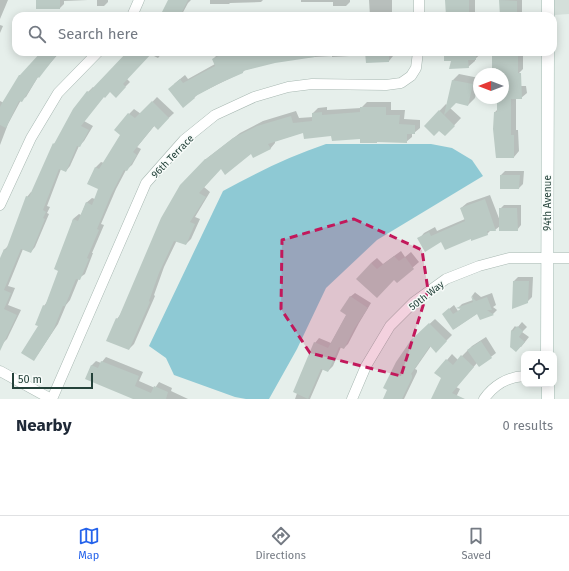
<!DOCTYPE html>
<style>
:root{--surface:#fff;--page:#f2f2f3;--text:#1f2937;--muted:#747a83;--line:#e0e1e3;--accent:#2563eb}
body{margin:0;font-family:"Fira Sans",sans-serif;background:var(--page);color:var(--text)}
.controls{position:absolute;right:12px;bottom:12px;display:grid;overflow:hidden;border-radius:8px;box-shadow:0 2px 10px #0003}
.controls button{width:36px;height:36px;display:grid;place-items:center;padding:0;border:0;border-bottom:1px solid var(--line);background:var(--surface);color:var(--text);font:20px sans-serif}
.compass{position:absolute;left:473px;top:68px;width:36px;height:36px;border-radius:50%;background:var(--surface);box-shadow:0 2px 10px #0003;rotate:270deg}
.scale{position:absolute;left:12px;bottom:10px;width:81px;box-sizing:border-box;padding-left:4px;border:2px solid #24423a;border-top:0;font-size:11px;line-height:14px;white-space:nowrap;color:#24423a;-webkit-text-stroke:3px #f7fbf9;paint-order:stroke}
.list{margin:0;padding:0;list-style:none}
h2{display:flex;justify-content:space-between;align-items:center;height:52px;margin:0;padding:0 16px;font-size:17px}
h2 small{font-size:13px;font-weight:400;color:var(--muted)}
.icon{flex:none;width:22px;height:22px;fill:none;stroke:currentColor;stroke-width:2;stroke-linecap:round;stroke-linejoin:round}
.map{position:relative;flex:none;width:569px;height:399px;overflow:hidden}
.search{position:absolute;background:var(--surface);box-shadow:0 2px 10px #0003;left:12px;right:12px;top:12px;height:44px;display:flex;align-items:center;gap:10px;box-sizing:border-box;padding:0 14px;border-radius:12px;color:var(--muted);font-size:15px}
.sheet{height:116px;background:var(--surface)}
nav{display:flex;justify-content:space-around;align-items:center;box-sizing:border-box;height:56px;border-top:1px solid var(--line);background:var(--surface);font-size:11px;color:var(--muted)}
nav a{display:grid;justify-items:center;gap:2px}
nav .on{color:var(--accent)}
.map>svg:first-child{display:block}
.built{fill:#d4dfda}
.water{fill:#8ec9d4}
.shadow{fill:#0003}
.building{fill:#bbcac4}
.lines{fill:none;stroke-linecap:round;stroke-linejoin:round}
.street-casing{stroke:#a8b8b2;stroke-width:11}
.secondary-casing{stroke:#a4bbb3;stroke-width:13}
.street{stroke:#fff;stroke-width:10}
.secondary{stroke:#fff;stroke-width:12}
.marked{fill:#c2185b;fill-opacity:0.2;stroke:#c2185b;stroke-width:3;stroke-dasharray:8 5;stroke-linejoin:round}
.labels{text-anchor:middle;stroke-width:3;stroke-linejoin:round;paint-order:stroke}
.street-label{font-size:10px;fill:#24423a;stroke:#f7fbf9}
</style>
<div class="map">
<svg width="569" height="399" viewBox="0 0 569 399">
<rect width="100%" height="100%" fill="#e6efeb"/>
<!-- built -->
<path class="built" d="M554 0H569V14L554 15Z"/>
<!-- water -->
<path class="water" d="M326 144H431L452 148 472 160 483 176 377 240 326 288 297 349 269 399H246L235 397 174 375 166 358 149 346 223 191C256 173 290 156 326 144Z"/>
<!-- shadow -->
<path class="shadow" d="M0 0H8L0 19Z
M37 0H88L64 1V4L60 8Z
M97 0H108V2L104 6H97Z
M169 0H191L188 3 181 16H161Z
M210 0H266H263L261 2 230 3 229 4H210Z
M301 0H350V2L346 6H333V2H301Z
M369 0H392V16H370Z
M446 0H475V16H446Z
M500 0H522V16H500Z
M0 25 3 26 0 33Z
M42 52H60L38 77 26 97 21 100 8 124 0 145V101L4 103Z
M128 52H163L158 58 150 54 127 79 130 82 120 92 110 91 104 96 84 121 93 126 84 141 79 146 70 166 66 171 61 169 47 206 50 207 47 213 49 214 35 247 31 252 23 249 8 286 15 288 8 305 21 310 7 339 3 343 0 342V261L4 250 9 245 27 197 31 192H33L54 144 58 139 88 92 93 87 94 88Z
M223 52H393V56L389 61 367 55 332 57V56L298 58 275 62 245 70 243 72 198 94 194 98 174 84 185 75 188 79 215 64 213 59 218 54Z
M445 52H483L475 59V61L468 67 452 60Z
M493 52H523V69L518 74 514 86H526L527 93 521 98H516V130H518L519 151 514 157H496L495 112 498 109V98H503V74H497Z
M459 74 479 78 475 98 468 105 456 102 450 108 461 118 445 135 439 130 425 126 446 104 447 105 453 80Z
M157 97 174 113 158 128 155 125 137 147 141 149 132 165 126 170 116 189 101 224 104 225 92 253H93L85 274 79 278 70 300 66 305 58 324 38 354 33 359 44 306 47 302 60 271 73 219 79 214 81 215 86 203 92 198 95 199 100 189 88 183 96 167 101 162 104 163 122 135 129 114 134 109 141 114Z
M367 102H391V110H405L404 119 420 120V128L414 133H412V137L406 142H361V138L304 132 275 141V143L270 149 252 153 221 168 204 187 210 192 195 217 200 219 191 239 186 244 177 240 164 267 154 295 155 296 134 344 129 349 117 319 120 315 206 159 240 133 263 121 296 111 299 118 313 117V113L318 108 327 107V110L361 108Z
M505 171H524L523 184 519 188H501V175Z
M490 195 500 221V209L504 205H521V225L517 230 500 226 495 230H491L487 234 471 238 442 241 419 239 424 233 435 227 437 231 465 219 461 208 467 203Z
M401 251 405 257 411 252 419 262 397 281 394 278 377 297 371 263 377 258 383 264Z
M518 277H533L532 297 527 302 514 281Z
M475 292 481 297 492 293 496 305 493 307 497 310 493 314 478 313 454 329 443 314 454 305 458 311 462 308 459 307 462 304 473 300 472 296Z
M355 293 371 303 359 323 348 344 344 348 341 347 333 366 328 371 323 369 310 399H295L315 343 319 338 331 343 347 314 350 297Z
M435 319 452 335 436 351 431 346 415 369 417 370V372L404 399H384L412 340Z
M522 322 527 327 522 332 529 337 521 347 511 346 512 330 515 326 517 328Z
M486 337 496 353 479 366 477 363 456 387 460 389 455 399H433L442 378 436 373 447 360 452 354 458 360 472 346Z
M106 357 143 372 139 381 155 388 159 382 172 388 171 391 188 399H135L86 378 92 365 96 361 101 363Z"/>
<!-- building -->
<path class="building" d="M36 0H60V9H36Z
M168 0H188L180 16H160Z
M445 0H469V16H446Z
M499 0 517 1V16H500Z
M41 52H59L39 78 38 77 22 102 19 101 6 128 0 125V107L2 103 19 75H20Z
M127 52H153L123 84 126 87 116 98 110 92 105 98 104 97 81 126 89 130 80 147 77 146 66 172 59 169 43 210 46 212 43 218 45 219 31 253 21 249 4 290 11 293 4 309 17 315 0 351V258L4 249 6 250 26 196 29 197 53 143 54 144 73 109 87 91 89 92Z
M228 52H314L315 57 275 63 243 71V73L220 83 194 97 195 98 183 108 168 89 180 79 183 83 215 66 212 59Z
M365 52H389V62L366 63Z
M444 52H476V60H468L469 68 449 69 451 61H444Z
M492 52H518V73H521L522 99H511V135H514V158H496L493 129 494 112H497V98H503V74H496V68H492Z
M452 80 473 84 468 106 456 103 444 115 455 126 445 136 439 131 434 136 424 126 439 110 444 115Z
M152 101 169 118 158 130 154 126 133 152 137 155 127 171 124 170 111 195 97 229 99 230 87 258 89 259 80 280 76 279 65 306H63L53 331 34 361 21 353 38 326 35 325 43 305 45 306 58 271 54 269 73 219 78 221 86 202 92 205 98 189 87 184 95 167 99 169 120 135 114 130 128 113 135 118Z
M360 107H386V115H400L399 124 415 125V134H407V143L377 142V143H360V139L332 141 331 136 304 139 303 133 268 144 271 149 253 158 251 154 225 175 221 169 199 193 206 197 190 222 195 224 186 245 174 241 159 273 149 301 150 302 129 350 106 341 116 318 118 319 161 218 180 185 205 159H206L233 138 257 126 291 116 293 123 312 121V113L322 112V115L360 112Z
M500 175H520L519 189H500Z
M485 199 496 231H487L488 235 471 241V239L445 250 441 242 425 252 417 238 429 232 431 236 465 221 460 208Z
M499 208H517L518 231H499Z
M394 256 399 261 405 257 414 269 397 283 394 280 377 298 356 279 371 263 377 269Z
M513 281H529L528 303 512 309Z
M350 296 368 308 354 329 344 349 339 347 328 372 321 369 308 399 293 392 314 342 328 348 346 315 340 311Z
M471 296 476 301 487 297 492 310H487L494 315 480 320 477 314 453 330 442 314 449 308 453 314 461 309 456 308 473 302Z
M429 323 447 341 436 353 430 346 411 374 412 375V378L402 399H383L387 390 383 388 396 362 411 340Z
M517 326 523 331 519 337 525 342 516 352 510 347V348L511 330 513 331Z
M481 341 492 358 479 367 467 350Z
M461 355 474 367 452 393 465 399H431L441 378 434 373 446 359 453 365Z
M101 361 139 376 135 386 151 393 154 386 168 392 166 399H133L85 379 91 365 98 368Z"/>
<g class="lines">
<!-- street casing -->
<g class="street-casing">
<path id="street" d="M132 16 139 0
M419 16V0
M0 205 31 138 58 93 98 52
M0 371 51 399
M52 399 146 183 184 140 215 115 254 97 288 87 312 84 386 85 401 83 411 76 416 68 418 52
M352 399 366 366 390 326 414 302 446 279 479 266 509 258H569
M484 399C493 386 507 377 524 376"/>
</g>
<!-- secondary casing -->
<g class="secondary-casing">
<path id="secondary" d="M548 16V0
M547 354 548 52
M548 384V399"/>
</g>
<!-- street -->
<use href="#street" class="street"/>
<!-- secondary -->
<use href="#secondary" class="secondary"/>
</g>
<!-- marked area -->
<path class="marked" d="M354 219 422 250 428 290 401 376 310 353 281 309 282 240Z"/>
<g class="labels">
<!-- street labels -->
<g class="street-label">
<text transform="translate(172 156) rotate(-46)" y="4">96th Terrace</text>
<text transform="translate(547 203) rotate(-90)" y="4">94th Avenue</text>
<text transform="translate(426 295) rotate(-38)" y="4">50th Way</text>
</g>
</g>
</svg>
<div class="controls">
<button><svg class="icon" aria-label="locate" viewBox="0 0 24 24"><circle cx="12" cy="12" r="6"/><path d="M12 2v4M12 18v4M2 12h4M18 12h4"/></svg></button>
</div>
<svg class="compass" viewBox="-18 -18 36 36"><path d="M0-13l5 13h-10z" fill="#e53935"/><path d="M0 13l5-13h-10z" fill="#747a83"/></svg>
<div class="scale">50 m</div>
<div class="search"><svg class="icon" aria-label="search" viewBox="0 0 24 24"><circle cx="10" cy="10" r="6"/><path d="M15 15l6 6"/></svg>Search here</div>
</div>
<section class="sheet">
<h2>Nearby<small>0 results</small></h2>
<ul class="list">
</ul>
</section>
<nav>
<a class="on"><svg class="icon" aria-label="map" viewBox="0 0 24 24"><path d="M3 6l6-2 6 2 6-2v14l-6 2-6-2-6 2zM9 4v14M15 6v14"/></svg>Map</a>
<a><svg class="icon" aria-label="directions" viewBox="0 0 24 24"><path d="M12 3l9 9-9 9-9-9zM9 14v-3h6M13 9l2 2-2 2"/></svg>Directions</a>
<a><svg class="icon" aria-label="saved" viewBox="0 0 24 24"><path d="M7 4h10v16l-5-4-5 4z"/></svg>Saved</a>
</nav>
